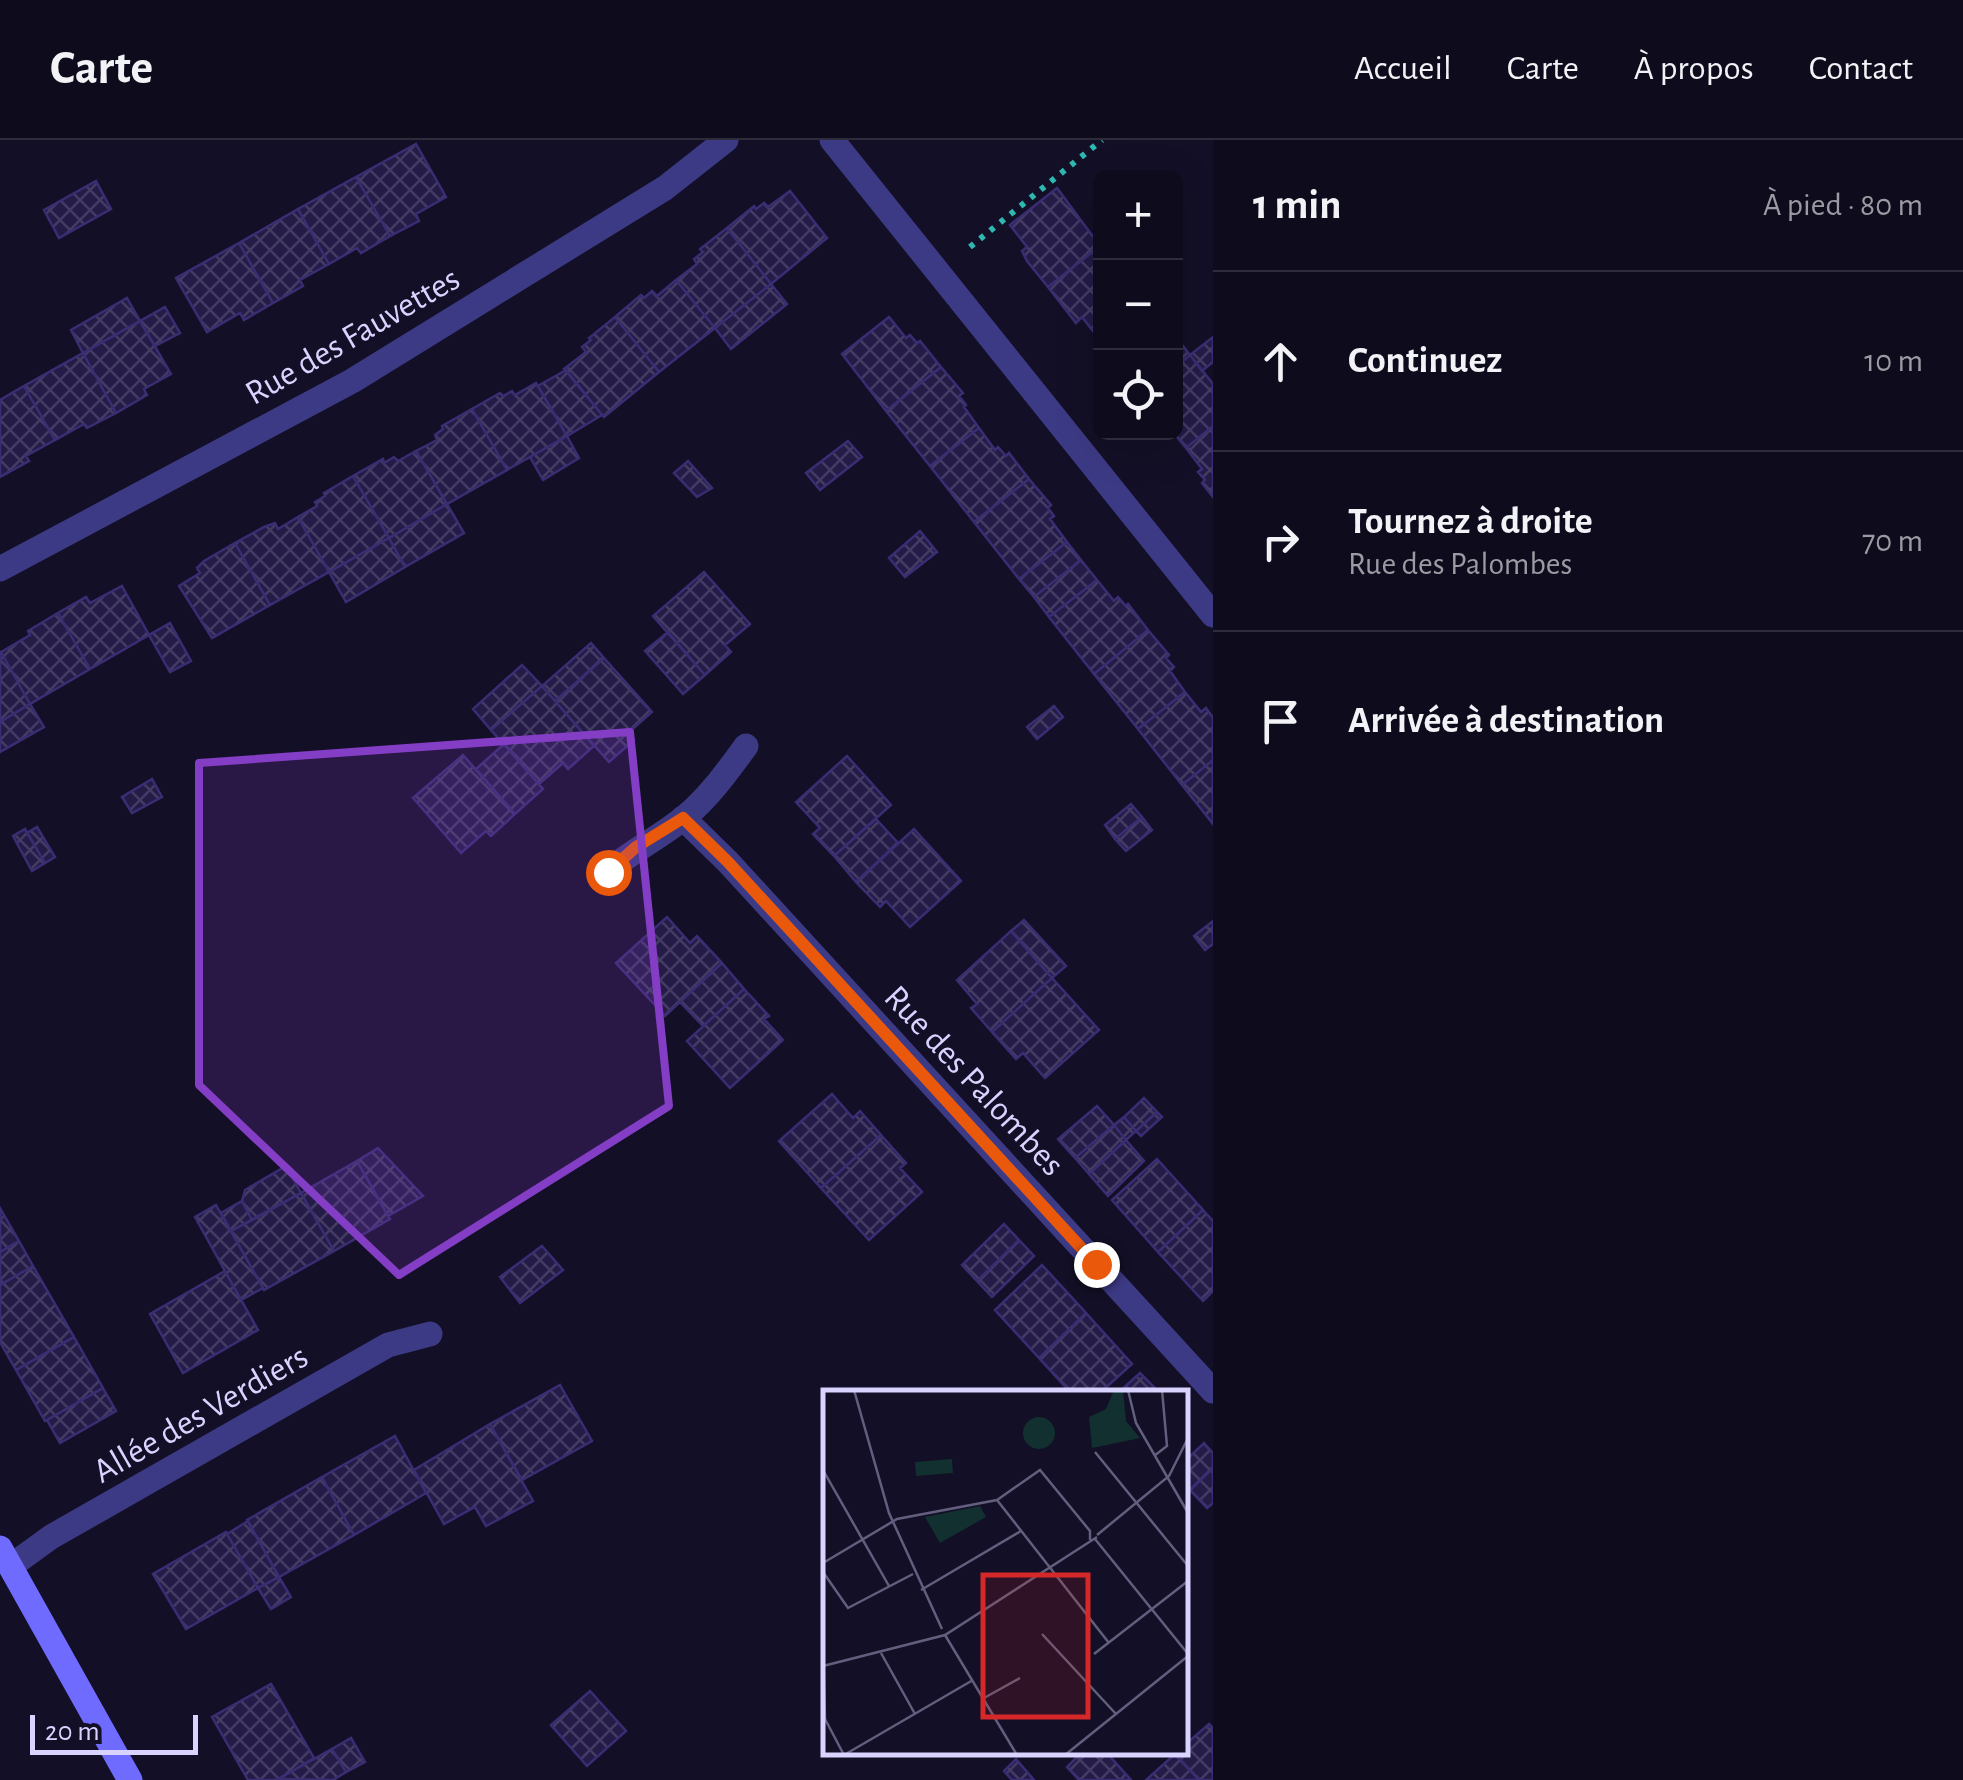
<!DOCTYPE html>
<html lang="fr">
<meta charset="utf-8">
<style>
:root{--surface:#0e0b1c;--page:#171425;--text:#f1f3f6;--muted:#9b9ba3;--line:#2e2b3b}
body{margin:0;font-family:"Alegreya Sans",sans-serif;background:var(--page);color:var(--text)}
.controls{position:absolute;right:30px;top:30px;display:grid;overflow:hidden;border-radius:15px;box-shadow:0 10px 40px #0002}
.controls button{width:90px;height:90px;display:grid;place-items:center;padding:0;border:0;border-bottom:2px solid var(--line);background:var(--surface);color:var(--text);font:50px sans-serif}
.scale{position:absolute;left:30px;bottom:25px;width:168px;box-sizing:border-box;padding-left:10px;border:5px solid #d9d4ff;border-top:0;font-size:28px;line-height:35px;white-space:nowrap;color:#d9d4ff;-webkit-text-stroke:8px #130f26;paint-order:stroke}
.stop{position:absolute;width:30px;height:30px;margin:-22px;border:8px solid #ea580c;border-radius:50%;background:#fff}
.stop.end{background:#ea580c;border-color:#fff;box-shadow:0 2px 10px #0008}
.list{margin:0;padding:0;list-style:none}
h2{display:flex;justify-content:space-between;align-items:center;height:130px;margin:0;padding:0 40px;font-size:42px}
h2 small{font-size:32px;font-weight:400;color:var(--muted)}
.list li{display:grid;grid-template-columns:65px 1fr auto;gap:30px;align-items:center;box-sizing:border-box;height:180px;padding:0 40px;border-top:2px solid var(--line)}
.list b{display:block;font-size:38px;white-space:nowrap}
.list p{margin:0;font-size:32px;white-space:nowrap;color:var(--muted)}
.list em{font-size:32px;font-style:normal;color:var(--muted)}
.icon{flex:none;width:55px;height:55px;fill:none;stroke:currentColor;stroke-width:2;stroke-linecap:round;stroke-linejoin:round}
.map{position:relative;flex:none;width:1213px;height:1640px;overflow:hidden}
header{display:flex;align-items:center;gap:60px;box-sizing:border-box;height:140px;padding:0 50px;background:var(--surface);border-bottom:2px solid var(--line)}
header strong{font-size:48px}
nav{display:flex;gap:55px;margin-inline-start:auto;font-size:35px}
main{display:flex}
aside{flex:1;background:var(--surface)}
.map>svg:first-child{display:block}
.building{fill:url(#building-cross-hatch);stroke:#3b2d73;stroke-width:2.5}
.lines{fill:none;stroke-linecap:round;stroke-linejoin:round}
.path{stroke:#2fb8b0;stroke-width:6;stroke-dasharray:5 8;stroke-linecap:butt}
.lane{stroke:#3d3a85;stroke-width:25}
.street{stroke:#3d3a85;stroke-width:25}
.secondary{stroke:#6f6bff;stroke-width:25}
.route{stroke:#ea580c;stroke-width:12}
.marked{fill:#843dc5;fill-opacity:0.2;stroke:#843dc5;stroke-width:8;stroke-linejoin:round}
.labels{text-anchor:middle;stroke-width:8;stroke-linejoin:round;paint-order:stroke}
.street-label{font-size:35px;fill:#d9d4ff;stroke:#130f26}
.inset-road{fill:none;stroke:#625e7d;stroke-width:2.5}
.view{fill:#d62828;fill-opacity:0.15;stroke:#d62828;stroke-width:5}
.inset-edge{fill:none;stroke:#d9d4ff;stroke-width:5}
</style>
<header>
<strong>Carte</strong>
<nav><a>Accueil</a><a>Carte</a><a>À propos</a><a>Contact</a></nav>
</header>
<main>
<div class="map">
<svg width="1213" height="1640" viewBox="0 0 1213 1640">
<defs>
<pattern id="building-cross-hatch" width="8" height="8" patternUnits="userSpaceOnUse" patternTransform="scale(2.5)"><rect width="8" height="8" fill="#241b47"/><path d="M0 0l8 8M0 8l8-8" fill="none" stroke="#433b63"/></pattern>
</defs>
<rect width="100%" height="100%" fill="#130f26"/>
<!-- building -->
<path class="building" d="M416 4 446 57 416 74 419 81 390 96 356 37Z
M356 37 390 96 361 113 357 108 329 124 298 69Z
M96 41 111 69 59 98 44 70Z
M1057 48 1100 106 1048 147 1027 121 1022 111 1027 107 1010 85Z
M790 51 827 98 771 144 727 88 754 66 756 69 764 63 768 67Z
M298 69 329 124 300 140 303 146 273 163 239 103Z
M727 88 771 144 715 188 676 140 697 124 694 119 703 112 700 109Z
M239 103 273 163 244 180 240 173 207 192 176 138Z
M1100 106V193L1097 196 1082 177 1076 183 1048 147Z
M676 140 715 188 659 232 615 177 641 155 644 158 652 151 657 156Z
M771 144 787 164 731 209 715 188Z
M127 158 140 181 83 213 71 190Z
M165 167 180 193 155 206 140 181Z
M615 177 659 232 604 277 564 229 586 212 582 207 591 200 589 198Z
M889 177 906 198 910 195 917 203 920 201 941 227 886 271 842 214Z
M140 181 171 234 144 249 147 255 116 273 83 213Z
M1176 197 1190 215 1176 227Z
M1213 197V222L1202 231 1190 215Z
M83 213 116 273 87 288 84 284 55 300 24 246Z
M1190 215 1213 244V286L1186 308 1173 292 1176 227Z
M941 227 963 253 959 256 966 265 964 267 979 288 930 326 886 271Z
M566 230 602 275 567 296 538 246Z
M536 243 567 296 507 330 472 269 500 253 503 256 512 251 515 255Z
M24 246 55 300 26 316 29 321 0 337V260Z
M472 269 507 330 447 364 416 311 437 300 435 295 443 289 442 286Z
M1213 286V357L1202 343 1205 340 1198 332 1202 329 1186 308Z
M979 288 995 310 998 307 1006 316 1009 313 1029 339 974 382 930 326Z
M567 296 579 318 543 340 530 317Z
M848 301 862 317 820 350 806 333Z
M416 311 447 364 389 398 353 336 383 319 384 323 394 317 398 321Z
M688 321 712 348 697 357 674 333Z
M353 336 389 398 329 432 298 377 317 366 315 362 325 356 324 353Z
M1029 339 1051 365 1048 368 1054 376 1050 379 1067 402 1019 439 974 382Z
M447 364 464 393 405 427 389 398Z
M298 377 329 432 270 465 235 403 264 387 275 383 278 389Z
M920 391 937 412 905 437 889 418Z
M389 398 405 427 346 462 329 432Z
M1067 402 1081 420 1034 457 1019 439Z
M235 403 270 465 212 498 179 446 200 433 197 428 204 421Z
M1081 420 1097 440 1049 477 1034 457Z
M704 432 750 484 725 505 731 512 705 535 653 476Z
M1097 440 1114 461 1118 457 1126 466 1128 464 1148 490 1094 534 1049 477Z
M122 446 149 495 90 529 58 473 86 457 90 463Z
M58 473 90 529 30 564 1 512 30 495 28 491Z
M170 483 191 521 170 532 149 495Z
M1148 490 1169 515 1166 518 1174 527 1170 531 1185 552 1138 589 1094 534Z
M668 492 705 535 683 554 645 511Z
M591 503 604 518 555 561 542 546Z
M1 512 30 564 0 582V513Z
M604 518 652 572 628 593 634 600 609 622 555 561Z
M522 525 542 546 491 590 473 569Z
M542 546 594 606 568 629 563 623 539 644 491 590Z
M1185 552 1201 572 1206 568 1213 578V620L1182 645 1138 589Z
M30 564 44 587 0 612V582Z
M1054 566 1063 577 1037 599 1027 587Z
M504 604 543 649 515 674 476 629Z
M463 615 515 674 491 696 486 691 461 713 413 658Z
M847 616 891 665 834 716 813 694 820 688 796 662Z
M1213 620V684L1182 645Z
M152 639 162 657 132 673 122 657Z
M1131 664 1142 677 1115 699 1105 685Z
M1142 677 1152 690 1126 711 1115 699Z
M876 679 898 703 856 742 834 716Z
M37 687 55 717 45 723 27 693Z
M25 689 45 723 32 731 13 696Z
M914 689 961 741 910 787 886 761 880 767 856 742Z
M667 777 690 803 697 796 722 823 665 876 616 823Z
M1024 780 1066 826 1052 838 1011 791Z
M1213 781V804L1205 810 1194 796Z
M1011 791 1052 838 992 892 971 868 977 864 957 840Z
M722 823 744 849 703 886 680 862Z
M1052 838 1099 890 1045 938 1023 913 1016 919 992 892Z
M744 849 769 876 764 879 783 900 730 948 687 901Z
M832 954 853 978 860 971 881 995 821 1048 779 1001Z
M1144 958 1157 972 1136 991 1124 977Z
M1097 966 1114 985 1075 1018 1058 999Z
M1157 972 1162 977 1141 996 1136 991Z
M1124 977 1136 991 1126 1000 1114 985Z
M1114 985 1126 1000 1089 1034 1075 1018Z
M881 995 906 1023 900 1028 922 1052 869 1100 821 1048Z
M1126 1000 1144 1021 1108 1056 1089 1034Z
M378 1008 423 1056 388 1076 357 1021Z
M1157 1019 1203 1070 1158 1112 1112 1060Z
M357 1021 390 1079 334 1111 301 1053Z
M286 1026 301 1053 252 1080 242 1061 245 1050Z
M301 1053 334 1111 264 1150 231 1091Z
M242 1061 252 1080 231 1091 221 1073Z
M216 1065 263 1148 241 1160 195 1077Z
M0 1068 19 1101 0 1112Z
M1203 1070 1213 1081V1151L1203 1161 1158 1112Z
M1004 1084 1019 1100 977 1141 962 1125Z
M1019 1100 1034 1116 992 1157 977 1141Z
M19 1101 33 1126 0 1145V1112Z
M542 1106 563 1130 520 1163 500 1137Z
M1042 1125 1086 1173 1039 1218 995 1170Z
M33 1126 74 1197 16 1230 0 1202V1145Z
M225 1131 258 1190 183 1233 150 1174Z
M1086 1173 1132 1224 1101 1252H1070L1039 1218Z
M74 1197 103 1248 45 1281 16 1230Z
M1140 1233 1156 1249 1152 1252H1119Z
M560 1245 592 1301 522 1340 490 1284Z
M103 1248 116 1271 60 1303 47 1280Z
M490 1284 533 1361 486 1386 475 1367 444 1384 414 1330Z
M395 1296 426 1353 354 1395 322 1337Z
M1204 1303 1213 1313V1328L1190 1350 1186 1345V1320Z
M1213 1328V1363L1207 1368 1190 1350Z
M322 1337 354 1395 279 1437 247 1380Z
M248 1381 279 1437 258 1448 227 1394Z
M226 1392 258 1448 186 1489 153 1434Z
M279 1437 291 1457 271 1469 258 1448Z
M271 1544 314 1618 277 1640H248L212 1577Z
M590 1551 626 1591 587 1626 551 1585Z
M1209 1584 1213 1588V1640H1199L1175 1614 1186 1612V1604Z
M351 1598 365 1622 346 1632 332 1609Z
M332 1609 346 1632 333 1640 278 1639Z
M1082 1612H1106L1131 1640H1079L1067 1627Z
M1175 1614 1199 1640H1146Z
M1016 1619 1034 1640H1012L1004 1631Z"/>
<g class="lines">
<!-- path -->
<path class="path" d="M970 107 1102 0"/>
<!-- lane -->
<path class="lane" d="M608 731C634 710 660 697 685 677 709 657 727 632 746 606"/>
<!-- street -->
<path class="street" d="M832 0 1213 475
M0 429 352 241 665 48 726 0
M683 678 728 722 1213 1251
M11 1426 51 1397 388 1205 430 1194"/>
<!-- secondary -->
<path class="secondary" d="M0 1408 130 1640"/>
</g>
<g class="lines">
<!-- route -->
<path class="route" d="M608 732 636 707 683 678 728 722 1096 1124"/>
</g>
<!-- marked area -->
<path class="marked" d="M630 592 669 966 399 1135 199 945V623Z"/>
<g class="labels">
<!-- street labels -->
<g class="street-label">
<text transform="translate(352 195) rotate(-30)" y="12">Rue des Fauvettes</text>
<text transform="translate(975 940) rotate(47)" y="12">Rue des Palombes</text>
<text transform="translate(200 1273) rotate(-30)" y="12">Allée des Verdiers</text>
</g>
</g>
<!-- overview -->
<g transform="translate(823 1250)">
<rect width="365" height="365" fill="#130f26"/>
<path d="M291 0H300L303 31 317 48 269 58 266 27 283 19Z" fill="#12302f"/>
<path d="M157 116 163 127 117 153 102 127Z" fill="#12302f"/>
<path d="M200 43a16 16 0 1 1 32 0a16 16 0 1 1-32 0ZM129 69 130 83 93 86 92 72Z" fill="#12302f"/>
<path class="inset-road" d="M31 0 66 123 119 239M305 0 313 33 365 123M272 62 365 176M331 66 344 56 339 0M0 80 66 196M174 110 286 253M274 145 346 86 365 48M272 149 365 264M0 173 74 129 174 110 217 80 267 141V150M0 182 25 218 90 184M98 200 198 141M219 244 293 324M122 245 194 365M0 254 2 329 21 365M58 263 92 324M271 264 365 191M0 276 122 245 274 147M161 308 197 288M21 365 150 290M242 365 365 266"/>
<path class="view" d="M160 185H265V327H160Z"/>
<rect width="365" height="365" class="inset-edge"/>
</g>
</svg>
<div class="controls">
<button>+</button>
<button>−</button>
<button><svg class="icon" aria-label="locate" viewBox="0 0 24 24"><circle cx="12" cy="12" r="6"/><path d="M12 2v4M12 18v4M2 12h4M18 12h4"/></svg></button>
</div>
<div class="scale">20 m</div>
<div class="stop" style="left:608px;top:732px"></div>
<div class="stop end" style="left:1096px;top:1124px"></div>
</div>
<aside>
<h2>1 min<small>À pied · 80 m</small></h2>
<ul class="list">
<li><svg class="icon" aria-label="ahead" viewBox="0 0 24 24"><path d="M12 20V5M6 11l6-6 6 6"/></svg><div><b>Continuez</b></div><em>10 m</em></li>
<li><svg class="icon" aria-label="right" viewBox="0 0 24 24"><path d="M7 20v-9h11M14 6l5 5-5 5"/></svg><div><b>Tournez à droite</b><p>Rue des Palombes</p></div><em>70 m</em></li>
<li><svg class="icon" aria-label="arrive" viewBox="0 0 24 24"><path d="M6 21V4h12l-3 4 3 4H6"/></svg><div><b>Arrivée à destination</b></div></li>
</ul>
</aside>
</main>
